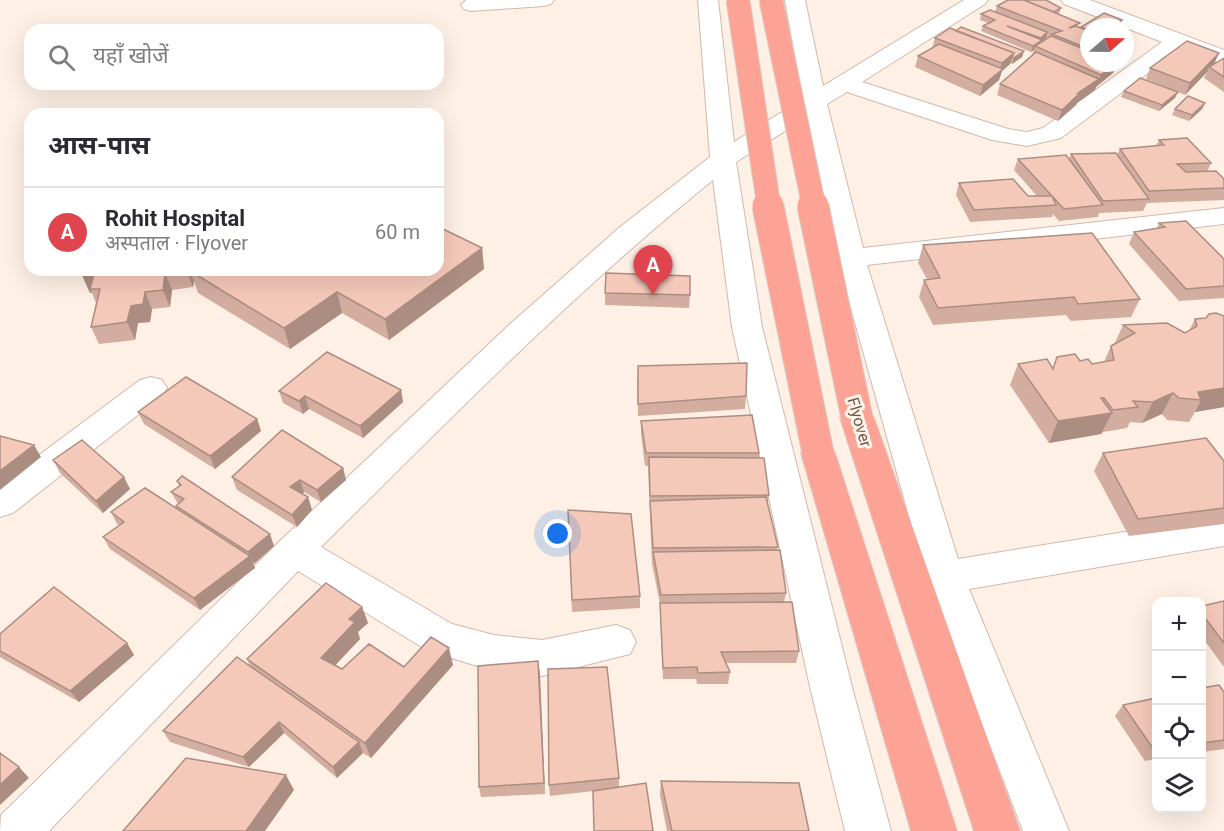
<!DOCTYPE html>
<html lang="hi">
<meta charset="utf-8">
<style>
:root{--surface:#fff;--page:#f2f2f3;--text:#2b2b33;--muted:#7c7c81;--line:#e1e1e2;--accent:#f15040}
body{margin:0;font-family:Roboto,"Noto Sans Devanagari",sans-serif;background:var(--page);color:var(--text)}
.controls{position:absolute;right:18px;bottom:18px;display:grid;overflow:hidden;border-radius:12px;box-shadow:0 6px 24px #0002}
.controls button{width:54px;height:54px;display:grid;place-items:center;padding:0;border:0;border-bottom:2px solid var(--line);background:var(--surface);color:var(--text);font:30px sans-serif}
.compass{position:absolute;left:1080px;top:18px;width:54px;height:54px;border-radius:50%;background:var(--surface);box-shadow:0 6px 24px #0002;rotate:70deg}
.you{position:absolute;left:558px;top:534px;width:21px;height:21px;margin:-15px;border:4px solid #fff;border-radius:50%;background:#1a73e8;box-shadow:0 0 0 9px #1a73e833}
.badge{display:grid;place-items:center;width:39px;height:39px;border-radius:50%;background:var(--accent);color:#fff;font-size:20px;font-weight:700}
.pin{position:absolute;translate:-50% -50px;filter:drop-shadow(0 2px 3px #0008)}
.pin::after{content:'';position:absolute;top:32px;width:21px;height:18px;background:inherit;clip-path:polygon(0 0,100% 0,50% 100%)}
.list{margin:0;padding:0;list-style:none}
h2{display:flex;justify-content:space-between;align-items:center;height:78px;margin:0;padding:0 24px;font-size:26px}
h2 small{font-size:20px;font-weight:400;color:var(--muted)}
.list li{display:grid;grid-template-columns:39px 1fr auto;gap:18px;align-items:center;box-sizing:border-box;height:90px;padding:0 24px;border-top:2px solid var(--line)}
.list b{display:block;font-size:22px;white-space:nowrap}
.list p{margin:0;font-size:20px;white-space:nowrap;color:var(--muted)}
.list em{font-size:20px;font-style:normal;color:var(--muted)}
.icon{flex:none;width:33px;height:33px;fill:none;stroke:currentColor;stroke-width:2;stroke-linecap:round;stroke-linejoin:round}
.map{position:relative;flex:none;width:1224px;height:831px;overflow:hidden}
.search{position:absolute;background:var(--surface);box-shadow:0 6px 24px #0002;left:24px;top:24px;width:420px;height:66px;display:flex;align-items:center;gap:15px;box-sizing:border-box;padding:0 21px;border-radius:18px;color:var(--muted);font-size:22px}
.panel{position:absolute;background:var(--surface);box-shadow:0 6px 24px #0002;left:24px;top:108px;width:420px;height:168px;border-radius:18px}
.map>svg:first-child{display:block}
.lines{fill:none;stroke-linecap:round;stroke-linejoin:round}
.minor-casing{stroke:#d2b8ab;stroke-width:2}
.highway-casing{stroke:#d9cfcb;stroke-width:2}
.minor{fill:#fff;fill-rule:evenodd}
.highway{fill:#fda396;fill-rule:evenodd}
.highway-bridge-far1-casing{stroke:#d9cfcb;stroke-width:25;stroke-linecap:butt}
.highway-bridge-casing{stroke:#d9cfcb;stroke-width:33;stroke-linecap:butt}
.highway-bridge-far1{stroke:#fda396;stroke-width:23}
.highway-bridge{stroke:#fda396;stroke-width:31}
.wall{fill:#d3ad9f}
.shaded-wall{fill:#ac8d82}
.building{fill:#f5c9b9;stroke:#ac8d82;stroke-width:1.5}
.labels{text-anchor:middle;stroke-width:6;stroke-linejoin:round;paint-order:stroke}
.street-label{font-size:16px;fill:#785247;stroke:#fff5eb}
</style>
<div class="map">
<svg width="1224" height="831" viewBox="0 0 1224 831">
<rect width="100%" height="100%" fill="#fef0e4"/>
<g class="lines">
<!-- minor casing -->
<g class="minor-casing">
<path id="minor" d="M466 0H554L551 4 544 6 471 11 464 9 461 5Z
M698 0H718L734 142 803 99 785 0H805L823 86 964 0H988L985 4 862 82 1008 129 1027 132 1043 128 1162 42 1064 4 1061 0H1090L1224 50V65L1180 49 1061 138 1027 146 992 140 847 92 827 104 863 248 1224 208V224L867 265 958 559 1224 516V546L969 589 1069 831H1023L926 577 837 258 807 117 736 162 762 327 852 687 891 831H845L810 687 732 327 713 180C573 293 449 420 321 547L452 624 494 635 542 640 616 625 630 630 636 642 630 654 542 676 494 671 428 651 298 571 49 831H0L1 815 282 539 509 325 620 227 710 157Z
M151 377 162 380 167 388 162 396 13 513 0 517V484L140 380Z"/>
</g>
<!-- highway casing -->
<g class="highway-casing">
<path id="highway" d="M857 406 869 410 874 418 1020 831H974L840 418 845 410Z
M818 440 830 444 835 453 957 831H911L801 453 806 444Z"/>
</g>
<!-- minor -->
<use href="#minor" class="minor"/>
<!-- highway -->
<use href="#highway" class="highway"/>
<!-- highway-bridge-far1 casing -->
<g class="highway-bridge-far1-casing">
<path id="highway-bridge-far1" d="M738 0 769 207
M771 0 814 207"/>
</g>
<!-- highway-bridge casing -->
<g class="highway-bridge-casing">
<path id="highway-bridge" d="M768 206 818 453
M813 206 857 418"/>
</g>
<!-- highway-bridge-far1 -->
<use href="#highway-bridge-far1" class="highway-bridge-far1"/>
<!-- highway-bridge -->
<use href="#highway-bridge" class="highway-bridge"/>
</g>
<!-- wall -->
<path class="wall" d="M1049 2 1061 8 1059 14 1081 28V27L1122 20 1120 26 1089 27V63H1124L1114 70 1113 73 1096 86 1095 90 1077 103 1076 105 1058 121 997 95 1000 84 1032 55 1034 50 1031 52 981 31 983 26 988 23 980 20 981 14 995 12 997 6Z
M935 38 1024 51 1022 57 1012 64 1011 63 1002 71 999 80 980 96 915 67 918 56 932 48Z
M1219 53 1214 64 1224 58V92L1204 78 1207 72 1185 95 1146 79 1150 68Z
M1124 91 1175 98 1159 111 1121 97Z
M1205 103 1202 109 1189 121 1172 115 1175 109Z
M1159 140 1211 163 1207 172 1224 179V200L1147 203 1143 211 1099 213 1098 217 1059 221 1053 214 1052 217 970 222 956 195 959 183 1028 196H1037L1014 170 1018 159H1069L1071 154 1117 155 1120 149 1156 146Z
M1159 223 1224 259V298L1179 301 1129 244 1134 232 1157 228Z
M923 245 1140 299 1131 317 1071 321 1066 315 933 325 919 297 924 280 927 279 918 263Z
M482 248 484 269 389 340 342 313 290 349 198 293 194 281 193 287 172 290 170 307 152 309 150 322 138 323 135 340 99 344 91 327 96 303 92 293H90L82 275Z
M605 293 690 295 689 308 605 305Z
M1224 316V407L1195 412 1189 422 1167 420 1162 414 1142 423 1130 422 1127 428 1103 432 1101 434 1049 443 1010 385 1018 364 1053 368 1057 357 1092 364 1104 362 1111 346 1114 345 1123 325 1185 333 1189 331 1195 319Z
M637 378 746 396 745 409 638 416Z
M401 390 403 402 363 438 309 409 303 414 283 403 279 391Z
M138 412 257 419 261 431 215 469 144 424Z
M641 421 759 453V458L769 495 767 503 778 547 777 550 786 593 784 602 799 651 796 663H726L730 672 728 684H697L696 679H663L660 614V604L652 564 648 466H645L641 434Z
M1103 453 1224 461V524L1129 536 1094 471Z
M53 460 130 489 103 513 60 473Z
M343 468 346 480 321 502 304 492 302 494 308 497 312 510 297 527 237 490 232 477Z
M177 481 274 546 253 564 255 568 200 610 110 549 103 537 119 525 117 524 111 512 177 509 176 506 178 504 171 492 179 486Z
M568 510 640 596V608L572 612Z
M1224 601V667L1202 637V606Z
M362 607 368 623 358 632 360 639 335 665 342 669 453 665 371 758 363 753 337 778 284 733 249 767 170 742 163 731 250 666 247 659Z
M0 634 127 643 134 655 79 702 0 657Z
M538 661 545 794 481 797 479 787Z
M1202 688 1224 692V749L1202 752Z
M1156 698V759L1145 761 1115 716 1123 705Z
M619 778V788L593 791 550 796 549 785Z
M661 781 809 831H667L660 795Z"/>
<!-- shaded-wall -->
<path class="shaded-wall" d="M1122 20 1120 26 1118 27H1110Z
M1047 32 1046 38 1035 46 1034 50 1031 52 1033 46 1040 41 1041 38Z
M1132 48 1128 60 1125 62V54Z
M1024 51 1022 57 1012 64 1014 58Z
M1014 53 1010 64 1002 71 999 80 980 96 983 85 999 72 1002 63Z
M1219 53 1214 64 1209 67 1207 72 1185 95 1190 83Z
M1115 63H1124L1114 70 1113 73 1096 87 1101 75Z
M1099 79 1095 90 1077 103 1076 105 1058 121 1062 110 1078 93Z
M1178 92 1175 98 1159 111 1162 105Z
M1205 103 1202 109 1189 121 1192 115Z
M482 248 484 269 389 340 385 319Z
M186 270H195L190 271 194 281 193 287Z
M165 273 172 290 170 307 163 290Z
M94 274 90 289 92 293H90L82 275Z
M145 292 152 309 150 322 138 323 135 340 127 322 131 306Z
M337 292 342 313 290 349 284 328Z
M1224 388V407L1195 412 1201 400 1198 392Z
M401 390 403 402 363 438 360 426Z
M1173 393 1162 414 1142 423 1153 402Z
M305 396 309 409 303 414 299 401Z
M1101 398H1104L1095 415 1112 413 1101 434 1049 443 1058 421Z
M257 419 261 431 215 469 210 456Z
M34 445 41 457 0 490V471Z
M343 468 346 480 321 502 317 490Z
M124 477 130 489 103 513 96 501Z
M300 480 304 492 294 500 290 487Z
M308 497 312 510 297 527 292 515Z
M270 534 274 546 254 564 248 552Z
M250 556 255 568 200 610 194 598Z
M362 607 368 623 358 632 360 639 327 674 321 658 349 619Z
M127 643 134 655 79 702 70 691Z
M449 648 453 665 371 758 365 743Z
M538 661 540 673 545 794 544 783Z
M279 722 284 733 249 767 243 757Z
M359 742 363 753 337 778 333 767Z
M19 767 29 778 0 805V785Z
M286 775 294 790 265 831H246Z"/>
<!-- building -->
<path class="building" d="M1008 0H1024L1080 23 1069 28 1076 26 1089 31V49L1052 34 1062 31 997 6Z
M1024 0H1046L1061 8 1054 12Z
M990 10 1047 32 1041 38 1007 26 1042 40 1033 46 983 26 995 20 981 14Z
M1104 13 1122 20 1110 27H1089V30L1081 27Z
M961 27 1024 51 1014 58 1012 57 1014 53 956 31Z
M950 28 1014 53 1002 63 935 38Z
M1051 36 1089 51V63H1116L1101 75 1035 46Z
M1187 41 1219 53 1190 83 1150 68Z
M939 44 1003 69 983 85 918 56Z
M1125 46 1132 48 1125 54Z
M1036 52 1099 79 1078 93H1080L1062 110 1000 84Z
M1224 58V77L1209 67Z
M1140 78 1178 92 1162 105 1124 91Z
M1188 96 1205 103 1192 115 1175 109Z
M1187 138 1211 163 1177 164 1186 172 1216 171 1224 179V188L1149 191 1120 149 1164 145 1159 140Z
M1116 153 1149 199 1103 201 1071 154Z
M1066 155 1103 205 1064 209 1052 196 1056 205 974 210 959 183 1013 179 1028 196H1052L1018 159Z
M1186 221 1224 259V286L1186 289 1134 232 1165 227 1159 223Z
M438 227H439L482 248 385 319 337 292 284 328 190 271V270H438Z
M1092 233 1140 299 1078 304 1074 297 938 308 924 280 940 278 923 245Z
M83 270H186L165 273 163 290 145 292 143 304 131 306 127 322 91 327 100 289H90L94 274 82 275Z
M606 273 690 276V295L605 293Z
M1216 313 1224 316V388L1198 392 1201 400 1179 398 1173 393 1153 402 1133 401 1138 407 1113 410 1104 398H1101L1112 413 1058 421 1018 364 1047 359 1053 369 1057 357 1075 354 1080 361 1088 359 1092 364 1114 360 1111 346 1135 333 1123 325 1167 323 1185 333 1197 326 1195 319 1206 318 1209 314Z
M327 352 401 390 360 426 305 396 299 401 279 391Z
M747 363 746 396 638 404V366Z
M186 377 257 419 210 456 138 412Z
M752 415 759 453H646L641 421Z
M282 430 343 468 317 490 300 480 290 487 308 497 292 515 232 477Z
M0 436 34 445 0 471Z
M1206 438 1224 461V508L1138 519 1103 453Z
M82 440 124 477 96 501 53 460Z
M649 457 764 458 769 495 650 496Z
M182 476 270 534 248 552 176 506 184 499 171 492 181 485 177 481Z
M145 488 250 556 194 598 103 537 124 522 111 512Z
M766 497 778 547 653 548 650 501Z
M568 510 631 514 640 596 572 600Z
M780 550 786 593 661 595 653 552Z
M326 583 362 607 349 619 355 622 321 658 342 669 369 644 404 667 431 637 449 648 365 743 247 659Z
M54 587 127 643 70 691 0 651V634Z
M1224 601V643L1202 614V606Z
M792 602 799 651 721 652 730 672 698 673 697 667 663 668 660 603Z
M237 657 359 742 333 767 279 722 243 757 163 731Z
M538 661 544 783 479 787 478 666Z
M607 667 619 778 549 785 548 669Z
M1219 685 1224 692V740L1202 743V688Z
M1156 698V750H1154L1123 705Z
M0 753 19 767 0 785Z
M186 758 286 775 246 831H123Z
M661 781 799 783 809 831H672Z
M646 783 653 831H594L593 791Z"/>
<g class="labels">
<!-- street labels -->
<g class="street-label">
<text transform="translate(860 422) rotate(74)" y="6">Flyover</text>
</g>
</g>
</svg>
<div class="controls">
<button>+</button>
<button>−</button>
<button><svg class="icon" aria-label="locate" viewBox="0 0 24 24"><circle cx="12" cy="12" r="6"/><path d="M12 2v4M12 18v4M2 12h4M18 12h4"/></svg></button>
<button><svg class="icon" aria-label="layers" viewBox="0 0 24 24"><path d="M12 4l9 5-9 5-9-5zM3 14l9 5 9-5"/></svg></button>
</div>
<svg class="compass" viewBox="-18 -18 36 36"><path d="M0-13l5 13h-10z" fill="#e53935"/><path d="M0 13l5-13h-10z" fill="#7c7c81"/></svg>
<div class="you"></div>
<div class="pin badge" style="left:653px;top:295px;background:#e0444e">A</div>
<div class="search"><svg class="icon" aria-label="search" viewBox="0 0 24 24"><circle cx="10" cy="10" r="6"/><path d="M15 15l6 6"/></svg>यहाँ खोजें</div>
<section class="panel">
<h2>आस-पास<small></small></h2>
<ul class="list">
<li><span class="badge" style="background:#e0444e">A</span><div><b>Rohit Hospital</b><p>अस्पताल · Flyover</p></div><em>60 m</em></li>
</ul>
</section>
</div>
